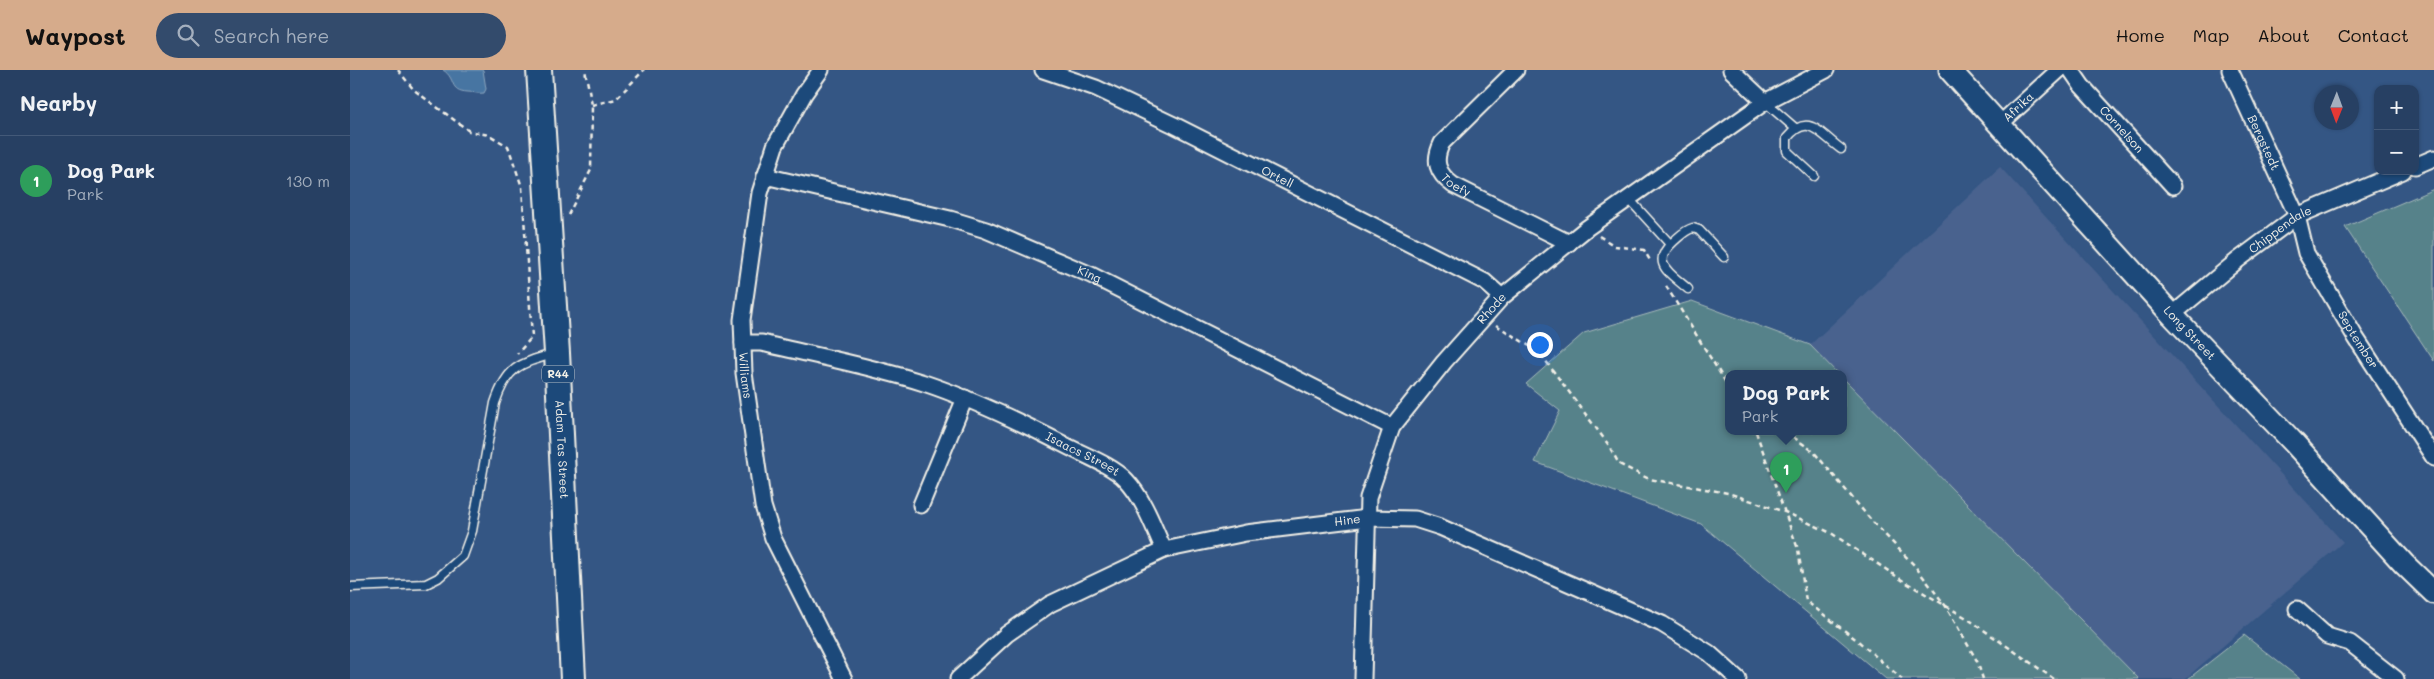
<!DOCTYPE html>
<meta charset="utf-8">
<style>
:root{--surface:#274063;--page:#334b6c;--text:#f1f3f6;--muted:#a4afbe;--line:#435978;--accent:#d6ab8b}
body{margin:0;font-family:Mali,sans-serif;background:var(--page);color:var(--text)}
.controls{position:absolute;right:15px;top:15px;display:grid;overflow:hidden;border-radius:10px;box-shadow:0 1px 4px #0004}
.controls button{width:45px;height:45px;display:grid;place-items:center;padding:0;border:0;border-bottom:1px solid var(--line);background:var(--surface);color:var(--text);font:25px sans-serif}
.compass{position:absolute;left:1964px;top:15px;width:45px;height:45px;border-radius:50%;background:var(--surface);box-shadow:0 1px 4px #0004;rotate:181deg}
.you{position:absolute;left:1189px;top:274px;width:18px;height:18px;margin:-12px;border:4px solid #fff;border-radius:50%;background:#1a73e8;box-shadow:0 0 0 8px #1a73e833}
.badge{display:grid;place-items:center;width:32px;height:32px;border-radius:50%;background:var(--accent);color:#fff;font-size:16px;font-weight:700}
.pin{position:absolute;translate:-50% -41px;filter:drop-shadow(0 1px 2px #0008)}
.pin::after{content:'';position:absolute;top:26px;width:18px;height:15px;background:inherit;clip-path:polygon(0 0,100% 0,50% 100%)}
.popup{position:absolute;left:1375px;top:300px;width:122px;height:65px;box-sizing:border-box;display:grid;place-content:center;border-radius:10px;background:var(--surface);filter:drop-shadow(0 1px 4px #0005);font-size:16px;white-space:nowrap;color:var(--muted)}
.popup b{font-size:19px;color:var(--text)}
.popup::after{content:'';position:absolute;left:50%;top:100%;margin-left:-10px;border:10px solid transparent;border-top-color:var(--surface)}
.list{margin:0;padding:0;list-style:none}
h2{display:flex;justify-content:space-between;align-items:center;height:65px;margin:0;padding:0 20px;font-size:21px}
h2 small{font-size:16px;font-weight:400;color:var(--muted)}
.list li{display:grid;grid-template-columns:32px 1fr auto;gap:15px;align-items:center;box-sizing:border-box;height:90px;padding:0 20px;border-top:1px solid var(--line)}
.list b{display:block;font-size:19px;white-space:nowrap}
.list p{margin:0;font-size:16px;white-space:nowrap;color:var(--muted)}
.list em{font-size:16px;font-style:normal;color:var(--muted)}
.icon{flex:none;width:28px;height:28px;fill:none;stroke:currentColor;stroke-width:2;stroke-linecap:round;stroke-linejoin:round}
.map{position:relative;flex:none;width:2084px;height:609px;overflow:hidden}
header{display:flex;align-items:center;gap:30px;box-sizing:border-box;height:70px;padding:0 25px;background:var(--accent);color:#111}
header strong{font-size:24px}
nav{display:flex;gap:28px;margin-inline-start:auto;font-size:18px}
.search{width:350px;height:45px;background:var(--page);display:flex;align-items:center;gap:12px;box-sizing:border-box;padding:0 18px;border-radius:28px;color:var(--muted);font-size:19px}
main{display:flex}
aside{flex:1;background:var(--surface)}
.map>svg:first-child{display:block}
.built{fill:#48628e}
.green{fill:#57828a;stroke:#a6bab9}
.water{fill:#4774a2;stroke:#8ca6be}
.lines{fill:none;stroke-linecap:round;stroke-linejoin:round}
.lane-casing{stroke:#f4f1e8;stroke-width:11}
.street-casing{stroke:#f4f1e8;stroke-width:19}
.secondary-casing{stroke:#f4f1e8;stroke-width:25}
.primary-casing{stroke:#f4f1e8;stroke-width:28}
.path{stroke:#f4f1e8;stroke-width:2.5;stroke-dasharray:5 4;stroke-linecap:butt}
.lane{stroke:#1f4a7a;stroke-width:8}
.street{stroke:#1f4a7a;stroke-width:15}
.secondary{stroke:#1f4a7a;stroke-width:21}
.primary{stroke:#1f4a7a;stroke-width:24}
.labels{text-anchor:middle;stroke-width:4.5;stroke-linejoin:round;paint-order:stroke}
.shield{fill:#1f4a7a;stroke:#b4bfc7;stroke-width:1}
.shield-label{font-size:11px;font-weight:bold;fill:#f4f1e8}
.street-label{font-size:12px;fill:#f4f1e8;stroke:#1f4a7a}
</style>
<header>
<strong>Waypost</strong>
<div class="search"><svg class="icon" aria-label="search" viewBox="0 0 24 24"><circle cx="10" cy="10" r="6"/><path d="M15 15l6 6"/></svg>Search here</div>
<nav><a>Home</a><a>Map</a><a>About</a><a>Contact</a></nav>
</header>
<main>
<aside>
<h2>Nearby<small></small></h2>
<ul class="list">
<li><span class="badge" style="background:#2e9e5b">1</span><div><b>Dog Park</b><p>Park</p></div><em>130 m</em></li>
</ul>
</aside>
<div class="map">
<svg width="2084" height="609" viewBox="0 0 2084 609">
<rect width="100%" height="100%" fill="#345684"/>
<filter id="ink" filterUnits="userSpaceOnUse"><feTurbulence type="fractalNoise" baseFrequency=".02" numOctaves="2"/><feDisplacementMap in="SourceGraphic" scale="10" xChannelSelector="R" yChannelSelector="G"/><feConvolveMatrix kernelMatrix="1 2 1 2 8 2 1 2 1" color-interpolation-filters="sRGB"/></filter>
<g filter="url(#ink)">
<!-- built -->
<path class="built" d="M1650 97 1993 472 1835 609H1789L1494 309V304H1488L1460 275Z"/>
<!-- green -->
<path class="green" d="M2084 119V291L1995 157Z
M1342 231 1460 275 1488 304H1378V362H1494V309L1789 609H1536L1351 454 1185 392 1210 341 1176 314 1234 263Z
M1894 565 1950 609H1838Z"/>
<!-- water -->
<path class="water" d="M93 0H133L136 19 134 23C128 24 124 22 118 22 98 21 107 9 93 0Z"/>
<g class="lines">
<!-- lane casing -->
<g class="lane-casing">
<path id="lane" d="M1415 32 1445 58
M1464 106 1437 81V68C1458 42 1469 63 1491 79
M1279 129 1320 174
M1338 219C1320 203 1299 193 1324 171 1330 166 1335 160 1343 158L1349 160 1374 187
M0 517 76 514 88 508 113 486 122 461 145 333C157 297 168 294 203 284"/>
</g>
<!-- street casing -->
<g class="street-casing">
<g id="street">
<path id="s1" d="M471 0 454 24 425 76 410 123 392 250 394 303 413 436 423 468 494 609"/>
<path id="s2" d="M693 0 746 18 824 55 1135 212 1152 227"/>
<path id="s3" d="M1166 0 1092 73C1083 91 1087 103 1103 115L1219 173"/>
<path d="M1381 0 1415 32"/>
<path id="s4" d="M1721 0 1732 16 1823 116"/>
<path id="s5" d="M1880 0 1947 146 1956 183 2006 268 2084 388"/>
<path id="s6" d="M1650 54 1709 0"/>
<path d="M2065 96 2084 88"/>
<path id="s7" d="M415 106 600 149 636 160 741 205 1042 357"/>
<path id="s8" d="M1822 245 1888 190 1947 146 2053 101"/>
<path id="s9" d="M393 273H412C466 286 521 296 574 313 622 329 668 351 713 374 731 384 762 395 776 410 794 429 803 456 814 480"/>
<path d="M571 435 615 328"/>
<path d="M1947 539 1977 566 2000 573 2046 609"/>
<path id="s10" d="M608 609 657 564 700 534 814 480 896 463 1018 448 1065 449 1090 457 1312 554 1359 583 1388 609"/>
<path id="s11" d="M1013 609 1018 428 1042 357 1094 292 1152 227 1237 158 1415 32 1476 0"/>
</g>
</g>
<!-- secondary casing -->
<g class="secondary-casing">
<g id="secondary">
<path id="s12" d="M1600 0 1822 245 1944 373 2054 494 2084 523"/>
</g>
</g>
<!-- primary casing -->
<g class="primary-casing">
<g id="primary">
<path id="s13" d="M189 0 207 283 223 609"/>
</g>
</g>
<!-- path -->
<path class="path" d="M48 0 64 20 119 61 139 65 158 76 172 117 182 267 167 284
M242 35 266 29 294 0
M218 145 241 100 242 35 235 0
M1249 166 1265 176 1294 180 1301 192
M1316 216 1378 316
M1146 255 1189 282 1258 374 1269 394 1299 409 1378 423 1435 442 1481 463 1555 512 1615 547 1704 609
M1406 362 1448 479 1456 531 1508 571 1552 609
M1436 362 1463 381 1521 450 1564 495 1595 535 1627 591 1633 609"/>
<!-- lane -->
<use href="#lane" class="lane"/>
<!-- street -->
<use href="#street" class="street"/>
<!-- secondary -->
<use href="#secondary" class="secondary"/>
<!-- primary -->
<use href="#primary" class="primary"/>
</g>
</g>
<g class="labels">
<!-- shield labels -->
<rect class="shield" x="192" y="295.5" width="32" height="17" rx="4"/>
<g class="shield-label">
<text x="208" y="308">R44</text>
</g>
<!-- street labels -->
<g class="street-label">
<text dy="4" stroke="none"><textPath href="#s6" startOffset="25">Afrika</textPath></text>
<text dy="4" stroke="none"><textPath href="#s4" startOffset="78">Cornelson</textPath></text>
<text dy="4" stroke="none"><textPath href="#s5" startOffset="80">Bergstedt</textPath></text>
<text dy="4" stroke="none"><textPath href="#s2" startOffset="258">Ortell</textPath></text>
<text dy="4" stroke="none"><textPath href="#s3" startOffset="155">Toefy</textPath></text>
<text dy="4" stroke="none"><textPath href="#s8" startOffset="138">Chippendale</textPath></text>
<text dy="4" stroke="none"><textPath href="#s7" startOffset="340">King</textPath></text>
<text dy="4" stroke="none"><textPath href="#s11" startOffset="411">Rhode</textPath></text>
<text dy="4" stroke="none"><textPath href="#s12" startOffset="356">Long Street</textPath></text>
<text dy="4" stroke="none"><textPath href="#s5" startOffset="300">September</textPath></text>
<text dy="4" stroke="none"><textPath href="#s1" startOffset="322">Williams</textPath></text>
<text dy="4" stroke="none"><textPath href="#s13" startOffset="380">Adam Tas Street</textPath></text>
<text dy="4" stroke="none"><textPath href="#s9" startOffset="360">Isaacs Street</textPath></text>
<text dy="4" stroke="none"><textPath href="#s10" startOffset="431">Hine</textPath></text>
</g>
</g>
</svg>
<div class="controls">
<button>+</button>
<button>−</button>
</div>
<svg class="compass" viewBox="-18 -18 36 36"><path d="M0-13l5 13h-10z" fill="#e53935"/><path d="M0 13l5-13h-10z" fill="#a4afbe"/></svg>
<div class="you"></div>
<div class="pin badge" style="left:1436px;top:423px;background:#2e9e5b">1</div>
<div class="popup"><b>Dog Park</b>Park</div>
</div>
</main>
